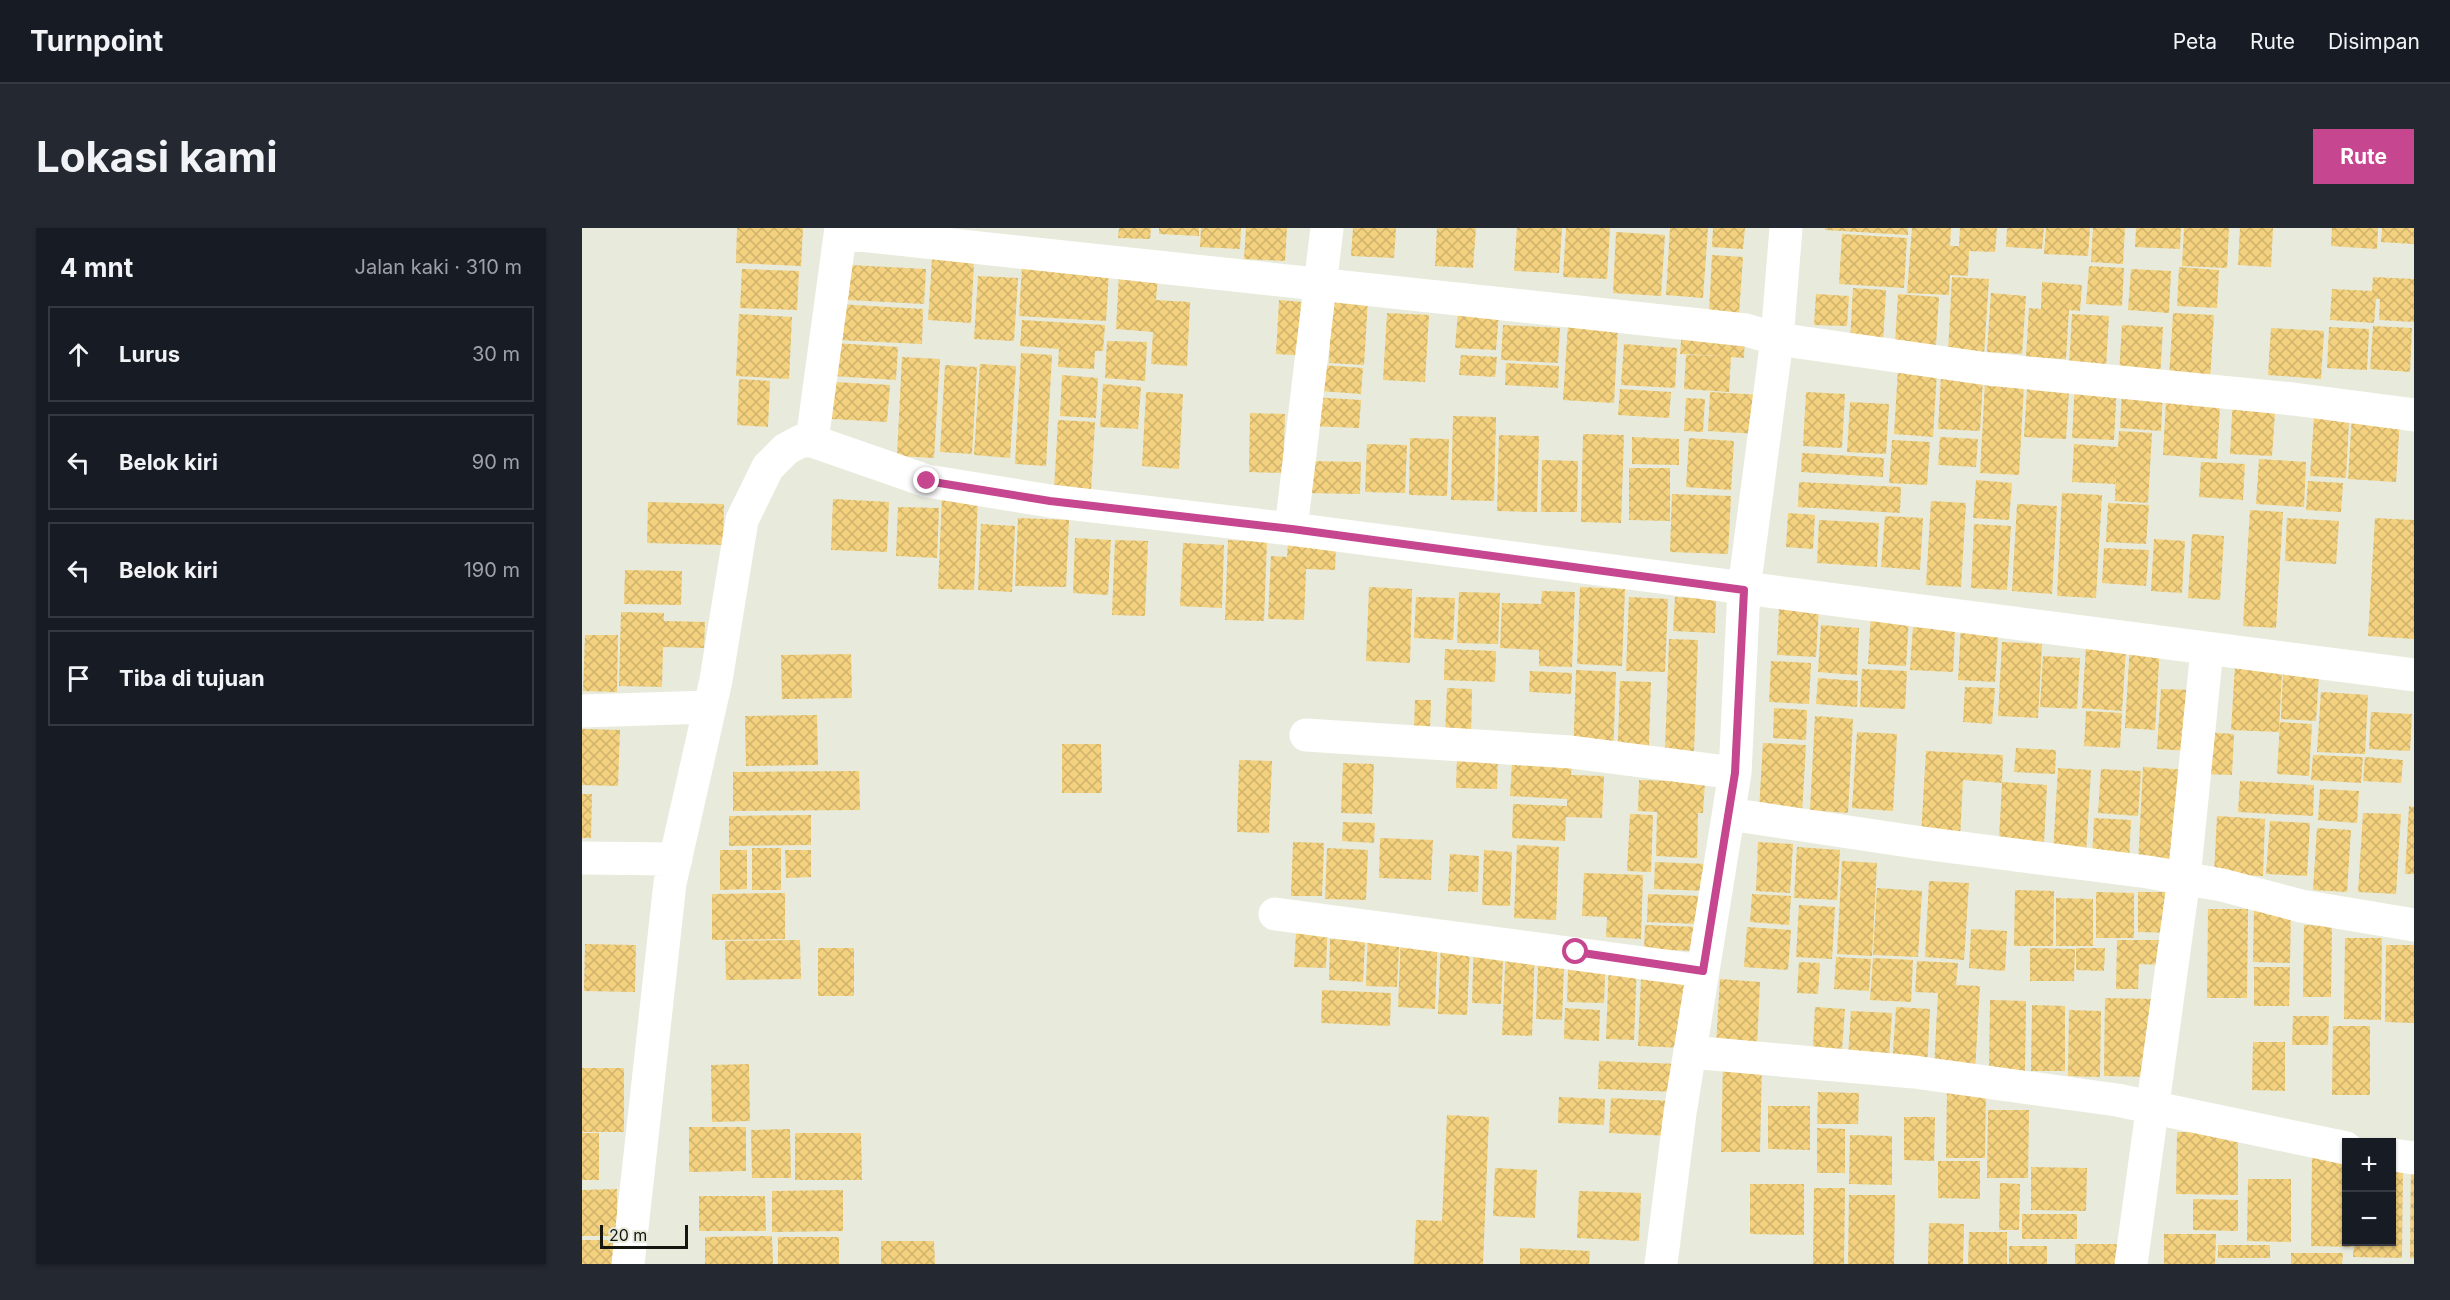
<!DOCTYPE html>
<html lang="id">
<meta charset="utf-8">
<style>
:root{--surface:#171b24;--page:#242831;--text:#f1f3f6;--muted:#9ea1a6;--line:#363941;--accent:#c64690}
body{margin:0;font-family:Inter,sans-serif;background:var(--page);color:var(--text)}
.controls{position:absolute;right:18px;bottom:18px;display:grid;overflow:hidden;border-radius:0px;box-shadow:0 2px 4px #0004}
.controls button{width:54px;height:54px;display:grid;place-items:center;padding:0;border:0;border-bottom:2px solid var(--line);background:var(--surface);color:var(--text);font:30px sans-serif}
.scale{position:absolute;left:18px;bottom:15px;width:88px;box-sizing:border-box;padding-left:6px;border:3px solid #151610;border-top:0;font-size:16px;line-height:21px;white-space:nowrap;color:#151610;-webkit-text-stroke:4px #e8ebdb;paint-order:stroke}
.stop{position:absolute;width:18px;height:18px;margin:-14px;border:4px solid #c64690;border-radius:50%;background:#fff}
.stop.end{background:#c64690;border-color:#fff;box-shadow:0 2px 6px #0008}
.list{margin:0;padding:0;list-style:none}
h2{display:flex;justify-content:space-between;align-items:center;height:78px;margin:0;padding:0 24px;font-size:26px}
h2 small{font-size:20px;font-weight:400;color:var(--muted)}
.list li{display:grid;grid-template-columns:39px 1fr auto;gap:18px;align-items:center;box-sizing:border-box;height:96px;margin:0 12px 12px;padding:0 12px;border:2px solid var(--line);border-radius:0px}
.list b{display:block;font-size:22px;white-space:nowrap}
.list em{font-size:20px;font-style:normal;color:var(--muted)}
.icon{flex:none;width:33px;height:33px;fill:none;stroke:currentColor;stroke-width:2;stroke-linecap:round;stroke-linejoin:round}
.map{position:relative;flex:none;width:1832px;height:1036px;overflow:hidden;border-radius:0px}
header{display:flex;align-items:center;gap:36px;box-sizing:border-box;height:84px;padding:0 30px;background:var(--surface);border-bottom:2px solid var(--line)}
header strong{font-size:28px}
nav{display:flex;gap:33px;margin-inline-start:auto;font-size:21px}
.intro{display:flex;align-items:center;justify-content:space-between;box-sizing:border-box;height:144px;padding:0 36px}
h1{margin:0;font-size:42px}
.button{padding:15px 27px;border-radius:0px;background:var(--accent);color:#fff;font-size:21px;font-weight:700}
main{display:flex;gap:36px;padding:0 36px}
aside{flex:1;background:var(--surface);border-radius:0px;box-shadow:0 2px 4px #0004}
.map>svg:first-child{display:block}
.building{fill:url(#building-cross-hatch)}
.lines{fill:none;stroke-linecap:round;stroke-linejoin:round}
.minor{stroke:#fff;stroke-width:33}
.route{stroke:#c64690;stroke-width:8}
</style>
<header>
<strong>Turnpoint</strong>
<nav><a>Peta</a><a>Rute</a><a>Disimpan</a></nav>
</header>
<div class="intro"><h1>Lokasi kami</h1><a class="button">Rute</a></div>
<main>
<aside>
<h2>4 mnt<small>Jalan kaki · 310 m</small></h2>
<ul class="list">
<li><svg class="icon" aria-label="ahead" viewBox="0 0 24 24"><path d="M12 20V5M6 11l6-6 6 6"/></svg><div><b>Lurus</b></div><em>30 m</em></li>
<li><svg class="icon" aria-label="left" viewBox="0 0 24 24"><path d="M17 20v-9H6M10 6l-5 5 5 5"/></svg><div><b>Belok kiri</b></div><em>90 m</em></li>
<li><svg class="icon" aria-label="left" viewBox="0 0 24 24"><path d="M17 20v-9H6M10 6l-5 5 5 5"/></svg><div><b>Belok kiri</b></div><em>190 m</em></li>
<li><svg class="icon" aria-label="arrive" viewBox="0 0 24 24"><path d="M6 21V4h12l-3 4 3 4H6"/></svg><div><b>Tiba di tujuan</b></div></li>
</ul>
</aside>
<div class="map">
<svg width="1832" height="1036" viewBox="0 0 1832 1036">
<defs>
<pattern id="building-cross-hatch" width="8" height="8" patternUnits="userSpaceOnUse" patternTransform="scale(1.5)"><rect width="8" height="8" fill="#f3d17e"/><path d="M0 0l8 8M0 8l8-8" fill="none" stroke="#cfb36c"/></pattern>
</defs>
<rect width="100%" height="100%" fill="#e8ebdb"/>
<!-- building -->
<path class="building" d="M155 0H221L219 38 154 35Z
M537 0H569L568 11 536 10Z
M577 0H617V8L577 6Z
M619 0H659L658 21 618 19Z
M664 0H705L703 33 662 31Z
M771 0H814L812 30 769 28Z
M855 0H894L891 40 853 38Z
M935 0H980L977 45 932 43Z
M984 0H1028L1025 51 981 49Z
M1088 0H1126L1121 70 1084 67Z
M1131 0H1163L1161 21 1130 19Z
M1243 0H1326V7L1243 2Z
M1330 0H1369L1368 18H1377L1378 0H1415L1413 24 1387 23 1386 48 1368 47 1367 67 1325 65Z
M1425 0H1462L1460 21 1424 19Z
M1464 0H1508L1506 28 1462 26Z
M1511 0H1543L1541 36 1509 34Z
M1554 0H1599L1598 21 1553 19Z
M1602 0H1647L1645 40 1600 38Z
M1658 0H1691L1689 39 1656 37Z
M1750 0H1796L1795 21 1749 18Z
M1800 0H1832V16L1799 14Z
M1034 4 1083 7 1079 68 1031 65Z
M1260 6 1325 10 1322 60 1257 56Z
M1130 27 1161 29 1157 86 1127 84Z
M350 31 392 33 389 95 346 92Z
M268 37 344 41 342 76 266 72Z
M1507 38 1542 40 1540 78 1504 76Z
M440 39 527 44 524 93 437 88Z
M1597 39 1637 42 1635 80 1595 78Z
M160 41 217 43 215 82 158 80Z
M1549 41 1589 43 1587 85 1546 82Z
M537 46 576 48 574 72 608 74 605 138 569 136 571 104 534 101Z
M396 48 436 50 432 113 392 111Z
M1370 49 1407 51 1402 126 1366 124Z
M1791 49 1832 51V94L1797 92 1798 71H1794L1792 95 1748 92 1750 61 1790 63Z
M1460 54 1500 57 1498 83 1487 82 1484 131 1444 129 1447 80 1459 81Z
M1271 60 1304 62 1301 116 1268 114Z
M1409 65 1444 68 1440 126 1405 124Z
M1234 66 1267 68 1265 98 1232 97Z
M1316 66 1357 69 1354 117 1313 115Z
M750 69 786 71 782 137 747 135Z
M697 72 733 75 729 128 694 126Z
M256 76 341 81 340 116 254 112Z
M876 84 917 86 914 122 873 120Z
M805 85 847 87 843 154 801 152Z
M1591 85 1632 87 1628 153 1587 150Z
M157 86 210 89 207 151 154 148Z
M1490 86 1527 88 1524 140 1487 138Z
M440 92 523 97 521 123H513L512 141 476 139 477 121 438 118Z
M986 96 1036 99 1032 175 981 172Z
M921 97 978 100 976 135 919 132Z
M1540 97 1581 99 1578 150 1537 147Z
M1791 98 1830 100 1828 144 1788 141Z
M1747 99 1787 101 1785 142 1745 140Z
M1689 100 1742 103 1739 151 1686 147Z
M1100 101 1163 105 1162 130 1149 129 1147 164 1102 161 1104 127 1143 128 1098 126Z
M525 113 565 114 563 153 523 150Z
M253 115 316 119 314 152 251 148Z
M1042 116 1095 120 1093 160 1039 157Z
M439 125 470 127 464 238 433 236Z
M879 127 915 129 913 149 877 147Z
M320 129 358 131 352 230 315 228Z
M924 135 977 138 976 160 923 157Z
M398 136 434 138 428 230 392 227Z
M363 137 395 139 390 226 358 224Z
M740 137 781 140 779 166 739 163Z
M1316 140 1355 143 1351 209 1312 206Z
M480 147 516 150 514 190 478 188Z
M1359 148 1401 151 1398 203 1356 201Z
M157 151 188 153 186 199 155 197Z
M252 154 308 157 305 194 250 191Z
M1403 154 1442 156 1437 247 1398 245Z
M1493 154 1535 156 1532 212 1490 210Z
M521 156 559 159 556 201 518 199Z
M1038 161 1089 164 1087 190 1036 187Z
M1445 161 1487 163 1484 211 1442 209Z
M1540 162 1581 164 1579 203 1538 200Z
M564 164 601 166 597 241 560 238Z
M1128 164 1179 167 1177 206 1126 203Z
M1224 164 1263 166 1260 220 1221 218Z
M1651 168 1694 170 1690 228 1648 226Z
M731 169 779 172 777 200 729 198Z
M1104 170 1123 171 1121 204 1102 203Z
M1268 174 1307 176 1304 226 1265 224Z
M1584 174 1638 178 1635 231 1581 227Z
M668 185 703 186 701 245 667 244Z
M871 188 914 189 912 273 869 272Z
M1770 188 1818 191 1814 254 1766 251Z
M1732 190 1767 192 1764 250 1728 248Z
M476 192 513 194 509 263 472 261Z
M1537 203 1570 205 1566 275 1533 273 1534 242 1533 256 1490 254 1492 216 1536 219Z
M1001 206 1042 207 1039 295 999 294Z
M917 207 957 208 955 284 915 283Z
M1050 209 1097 211V237L1050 236Z
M1358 209 1396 211 1394 239 1356 237Z
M828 210 867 211 865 268 827 267Z
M1107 210 1152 213 1149 262 1104 259Z
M1310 212 1348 214 1345 257 1307 255Z
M785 216 825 217 823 265 783 264Z
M1220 225 1302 230 1301 249 1219 244Z
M1677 231 1724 234 1722 279 1674 276Z
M960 232 996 233 995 284H959Z
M726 233 779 234 778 266 725 265Z
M1619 234 1663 236 1661 272 1617 269Z
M1047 240H1088V293L1047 292Z
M1394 252 1430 255 1427 292 1391 290Z
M1726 253 1761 255 1759 284 1724 282Z
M1217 254 1319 259 1318 285 1216 279Z
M1480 265 1520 267 1514 370 1475 368Z
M1090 266 1149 268 1146 326 1088 324Z
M360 268 396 270 392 362 356 361Z
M251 271 307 274 305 324 249 322Z
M1349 273 1384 275 1379 359 1344 357Z
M66 274 142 276 141 317 65 315Z
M1526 275 1567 277 1564 316 1524 314Z
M1435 276 1475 278 1470 366 1430 363Z
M316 279 357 280 355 330 314 328Z
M1668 282 1701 284 1694 400 1661 398Z
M1206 285 1233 287 1231 321 1204 319Z
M1303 288 1341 290 1338 342 1299 339Z
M436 290 487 292 484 359 433 358Z
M1705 290 1757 293 1754 336 1703 333Z
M1793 290 1832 292V411L1786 408Z
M1237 292 1297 295 1295 339 1235 335Z
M399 296 433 298 430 364 396 362Z
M1392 296 1429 298 1425 362 1389 360Z
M1610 306 1642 308 1638 372 1606 370Z
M493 310 529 312 526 367 491 365Z
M1572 311 1603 313 1600 365 1569 363Z
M533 312 566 313 563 388 530 387Z
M646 312 685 314 682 393 643 392Z
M601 315 642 317 640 380 598 378Z
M706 315 754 317 753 342 724 341 722 392 686 391 689 328 705 329Z
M1522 320 1567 322 1564 358 1520 355Z
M43 342 100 343 99 377 42 376Z
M787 359 830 361 828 435 784 433Z
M998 359 1043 361 1040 438 995 436Z
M960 363 993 364 990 439 957 438V422L918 420 920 375 959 376Z
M877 364 918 365 916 416 875 415Z
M834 369 873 370 871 412 832 410Z
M1047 369 1086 371 1083 444 1044 443Z
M1093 369 1134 371 1133 405 1091 403Z
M1197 379 1237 381 1234 429 1195 427Z
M39 384 82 385V393L123 394 122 420 81 419 80 459 37 458Z
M1289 387 1327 389 1324 438 1286 436Z
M1239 397 1277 400 1275 447 1236 444Z
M1379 398 1417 400 1413 454 1376 452Z
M1331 399 1373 402 1371 444 1328 442Z
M3 407H36L35 464 1 463Z
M1087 411 1116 412 1111 554H1123L1121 585H1116L1115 630 1074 628 1075 584 1056 583 1057 552 1089 553 1082 552Z
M1420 414 1460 416 1456 490 1416 488Z
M1548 416 1578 418 1573 502 1543 500Z
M1504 419 1544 421 1540 483 1500 480Z
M863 421 914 423 913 454 862 452Z
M269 426 270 470 200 471 199 427Z
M1461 428 1498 430 1495 481 1458 479Z
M1189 433 1229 435 1227 476 1187 474Z
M1653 438 1700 441 1697 504 1649 502Z
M1280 441 1325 443 1323 481 1278 479Z
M994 442 1034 444 1031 533 991 531Z
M948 443 990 445 989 466 947 464Z
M1701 444 1737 446 1734 493 1699 491Z
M1236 450 1276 453 1275 479 1234 476Z
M1038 453 1069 454 1066 545 1035 544Z
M1383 459 1413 460 1410 496 1381 494Z
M865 460 890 461 889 509 863 508Z
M1579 461 1611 462 1607 523 1575 521Z
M1739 464 1786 467 1783 526 1735 524Z
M833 472H849L848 501H832Z
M1192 480 1225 482 1224 512 1191 510Z
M1504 483 1540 485 1538 520 1502 518Z
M1789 484 1830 486 1828 523 1787 521Z
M235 487 236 537 164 538 163 488Z
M1233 488 1271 491 1266 585 1228 582Z
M1698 494 1730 496 1727 548 1695 546Z
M0 501 38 502 36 558 0 557Z
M1275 504 1315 506 1311 583 1270 580Z
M1622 504 1652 506 1650 547 1619 546Z
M1181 515 1224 517 1220 584 1177 582Z
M480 516H519L520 565H480Z
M1434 520 1474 522 1473 546 1432 544Z
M1344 523 1421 527 1420 554 1465 557 1462 615 1417 612 1420 555 1381 552 1378 610 1339 608Z
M1731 527 1781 529 1779 555 1729 552Z
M1783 529 1821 532 1819 555 1781 553Z
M875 530 916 532 915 561 874 560Z
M657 532 690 533 687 605 655 604Z
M761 535 792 536 790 586 759 585Z
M930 535 990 537 989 547 1022 548 1020 590 984 589 983 613 930 610 931 576 985 578V571L928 568Z
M1561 539 1607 542 1602 639 1556 636Z
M1476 540 1509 542 1504 626 1471 625Z
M1519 541 1559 543 1556 588 1516 585Z
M277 543 278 582 151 583V544Z
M1658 553 1732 557 1731 588 1656 584Z
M1738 561 1777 563 1775 595 1736 592Z
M0 566H10L9 610H0Z
M1827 578 1832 579V646H1823Z
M1781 585 1819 586 1814 666 1776 664Z
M1048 586 1071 587 1069 644 1045 643Z
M229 587V617L147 618V588Z
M1635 588 1683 591 1681 648 1632 646Z
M1512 590 1549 592 1547 633 1510 631Z
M1688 593 1728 595 1725 648 1684 646Z
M761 594 793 595 792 615 760 613Z
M1735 600 1769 602 1765 664 1731 662Z
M798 610 851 612 849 652 797 650Z
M711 614 742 615 740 668H709Z
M1176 614 1211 616 1208 665 1174 663Z
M935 617 977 619 974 692 932 690Z
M1215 619 1258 622 1255 672 1212 670Z
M170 620H199V662H170Z
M745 620 786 622 784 672 743 671Z
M138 622H165V661L138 662Z
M203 622H229V649L204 650Z
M902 622 930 624 928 678 900 677Z
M868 626 897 628 896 664 866 663Z
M1260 633 1295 635 1290 728 1255 726Z
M1073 634 1126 636 1125 663 1072 661Z
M1002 645 1061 647 1059 711 1024 709 1025 689 1000 688Z
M1347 653 1387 655 1382 732 1343 729Z
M1295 660 1340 663 1336 729 1291 727Z
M1433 662 1472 663 1471 718H1432Z
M1514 664 1552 665V710H1514Z
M1556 664H1593L1592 705 1556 704Z
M203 665V711L130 712V666Z
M1066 666 1117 668 1116 696 1065 694Z
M1170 666 1209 668 1207 697 1168 694Z
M1474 670 1511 671V718H1474Z
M1217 677 1253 679 1250 731 1214 729Z
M1672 680H1709L1708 735 1671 734Z
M1626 681H1666L1665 770H1625Z
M715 688 746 689 744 740 712 739Z
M1063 697 1117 699 1116 723 1062 721Z
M1722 697 1750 698 1749 769H1721Z
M1165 699 1209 702 1206 742 1162 739Z
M1389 701 1425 703 1423 743 1387 740Z
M786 702 818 703 815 759 784 758Z
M819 706 856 707 853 781 816 779Z
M892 707 922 709 919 776 890 775Z
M1763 710H1800L1799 792 1762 791Z
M748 711 783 713 781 754 747 752Z
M218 712 219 751 144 752 143 713Z
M1535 712H1583V737L1557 736 1556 761H1534Z
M859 715 888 716 885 787 856 786Z
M3 716 54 717 53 764 2 763Z
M924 717 953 718 950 808 920 807Z
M987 717 1024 719 1022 775 985 774Z
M1804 717H1832V795L1803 794Z
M236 720H272V768H236Z
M1448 720 1493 721 1492 753H1448Z
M1494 720H1523L1522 743 1494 742Z
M1060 729 1106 731 1102 820 1056 818Z
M1254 729 1289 731 1287 763 1252 761Z
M1291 730 1331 732 1329 774 1288 772Z
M1027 732 1055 734 1052 812 1024 811Z
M1335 733 1376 735 1374 757 1398 758 1393 843 1352 840 1356 765 1333 764Z
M1217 734 1238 735 1236 766 1215 765Z
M956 737 982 738 980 792 954 791Z
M1672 739H1708L1707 778H1672Z
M1138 751 1178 754 1175 818 1134 816Z
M740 762 809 765 808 798 739 795Z
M1523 770 1572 771 1571 849 1522 848Z
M1408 772 1444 773 1443 845H1407Z
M1450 777 1483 778V843H1449Z
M1233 779 1263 781 1260 822 1231 820Z
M1314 779 1348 781 1345 841 1310 839Z
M983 780 1018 782 1017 813 982 811Z
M1487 782 1519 783 1518 849 1486 848Z
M1269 783 1310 785 1307 830 1266 828Z
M1711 788H1747L1746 817H1710Z
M1751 798H1788V867H1750Z
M1671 814H1703V863L1670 862Z
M1017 833 1097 836 1096 864 1016 861Z
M1141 835H1180L1178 924H1139Z
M167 836 168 893 130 894 129 837Z
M0 840H42V904H0Z
M1365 860H1404L1403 930H1364Z
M1236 864 1277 865 1276 896H1235Z
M977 869 1023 871 1022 897 976 895Z
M1029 870 1089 873 1088 908 1027 905Z
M1186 878H1228V922L1186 921Z
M1406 882H1447L1446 950H1405Z
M865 887 907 889 901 1036H832L834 992 860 993Z
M1322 889H1353L1352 933 1322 932Z
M107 899H164V943L107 944Z
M1235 900 1263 901V945H1235Z
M208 901 209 950H170L169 902Z
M1595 904 1656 905V967L1594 966Z
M0 905H17V952H0Z
M213 905H279L280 952H213Z
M1268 907 1310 908V957L1267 956Z
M1730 928 1764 929V1014H1769V1019L1729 1018Z
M1829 929H1832V1030H1828Z
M1356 933H1398V971L1356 970Z
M1810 935H1821L1820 1030 1771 1029 1772 1014H1810Z
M1449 939 1505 940 1504 983 1449 982Z
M913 940 955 942 953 990 911 988Z
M1666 951H1709V1014L1665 1013Z
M1418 955 1438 956 1437 1002H1417Z
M1168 956H1222V1007L1168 1006Z
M1232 960H1263L1262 1036H1231Z
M35 961V1008H0V962Z
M261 962V1003L190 1004V963Z
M997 963 1059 965 1057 1013 995 1010Z
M1267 967H1313L1312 1036H1266Z
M117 968H183L184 1003H117Z
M1611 971 1656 972V1003L1611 1002Z
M1440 986H1495V1011H1440Z
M1347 995 1382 996 1381 1036H1346Z
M1387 1004H1425V1036H1386Z
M1582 1006H1634L1633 1036H1582Z
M190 1008 191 1036H123V1009Z
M196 1009H257V1036H196Z
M0 1012H31V1036H0Z
M299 1013H352L353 1036H299Z
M1493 1016H1541V1036H1493Z
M1636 1017H1688V1030H1636Z
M1427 1018H1465V1036H1427Z
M938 1020 1008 1023 1007 1036H938Z
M1709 1025H1761L1760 1036H1709Z"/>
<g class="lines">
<!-- minor -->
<path class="minor" d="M259 5 1164 102 1195 111 1406 141 1711 171 1832 187
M230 213 259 0
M709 301 745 0
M0 483 128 479
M724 507 989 524 1153 545
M1147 586 1333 614 1566 644 1640 657 1719 678 1832 697
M0 630 94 631
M693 686 1121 743
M1108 824 1332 844 1535 872 1764 920
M1810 927 1832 930
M46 1036 88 655 134 452 160 292 186 239 204 221 219 213H230L345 253 468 273 709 301 1832 447
M1079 1036 1098 885 1153 545 1162 361 1195 111 1204 0
M1549 1036 1602 650 1625 421"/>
</g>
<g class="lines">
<!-- route -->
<path class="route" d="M345 253 468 273 710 301 1162 362 1153 545 1121 743 994 724"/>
</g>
</svg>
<div class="controls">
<button>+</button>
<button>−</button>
</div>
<div class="scale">20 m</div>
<div class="stop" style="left:994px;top:724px"></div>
<div class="stop end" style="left:345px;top:253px"></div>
</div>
</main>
